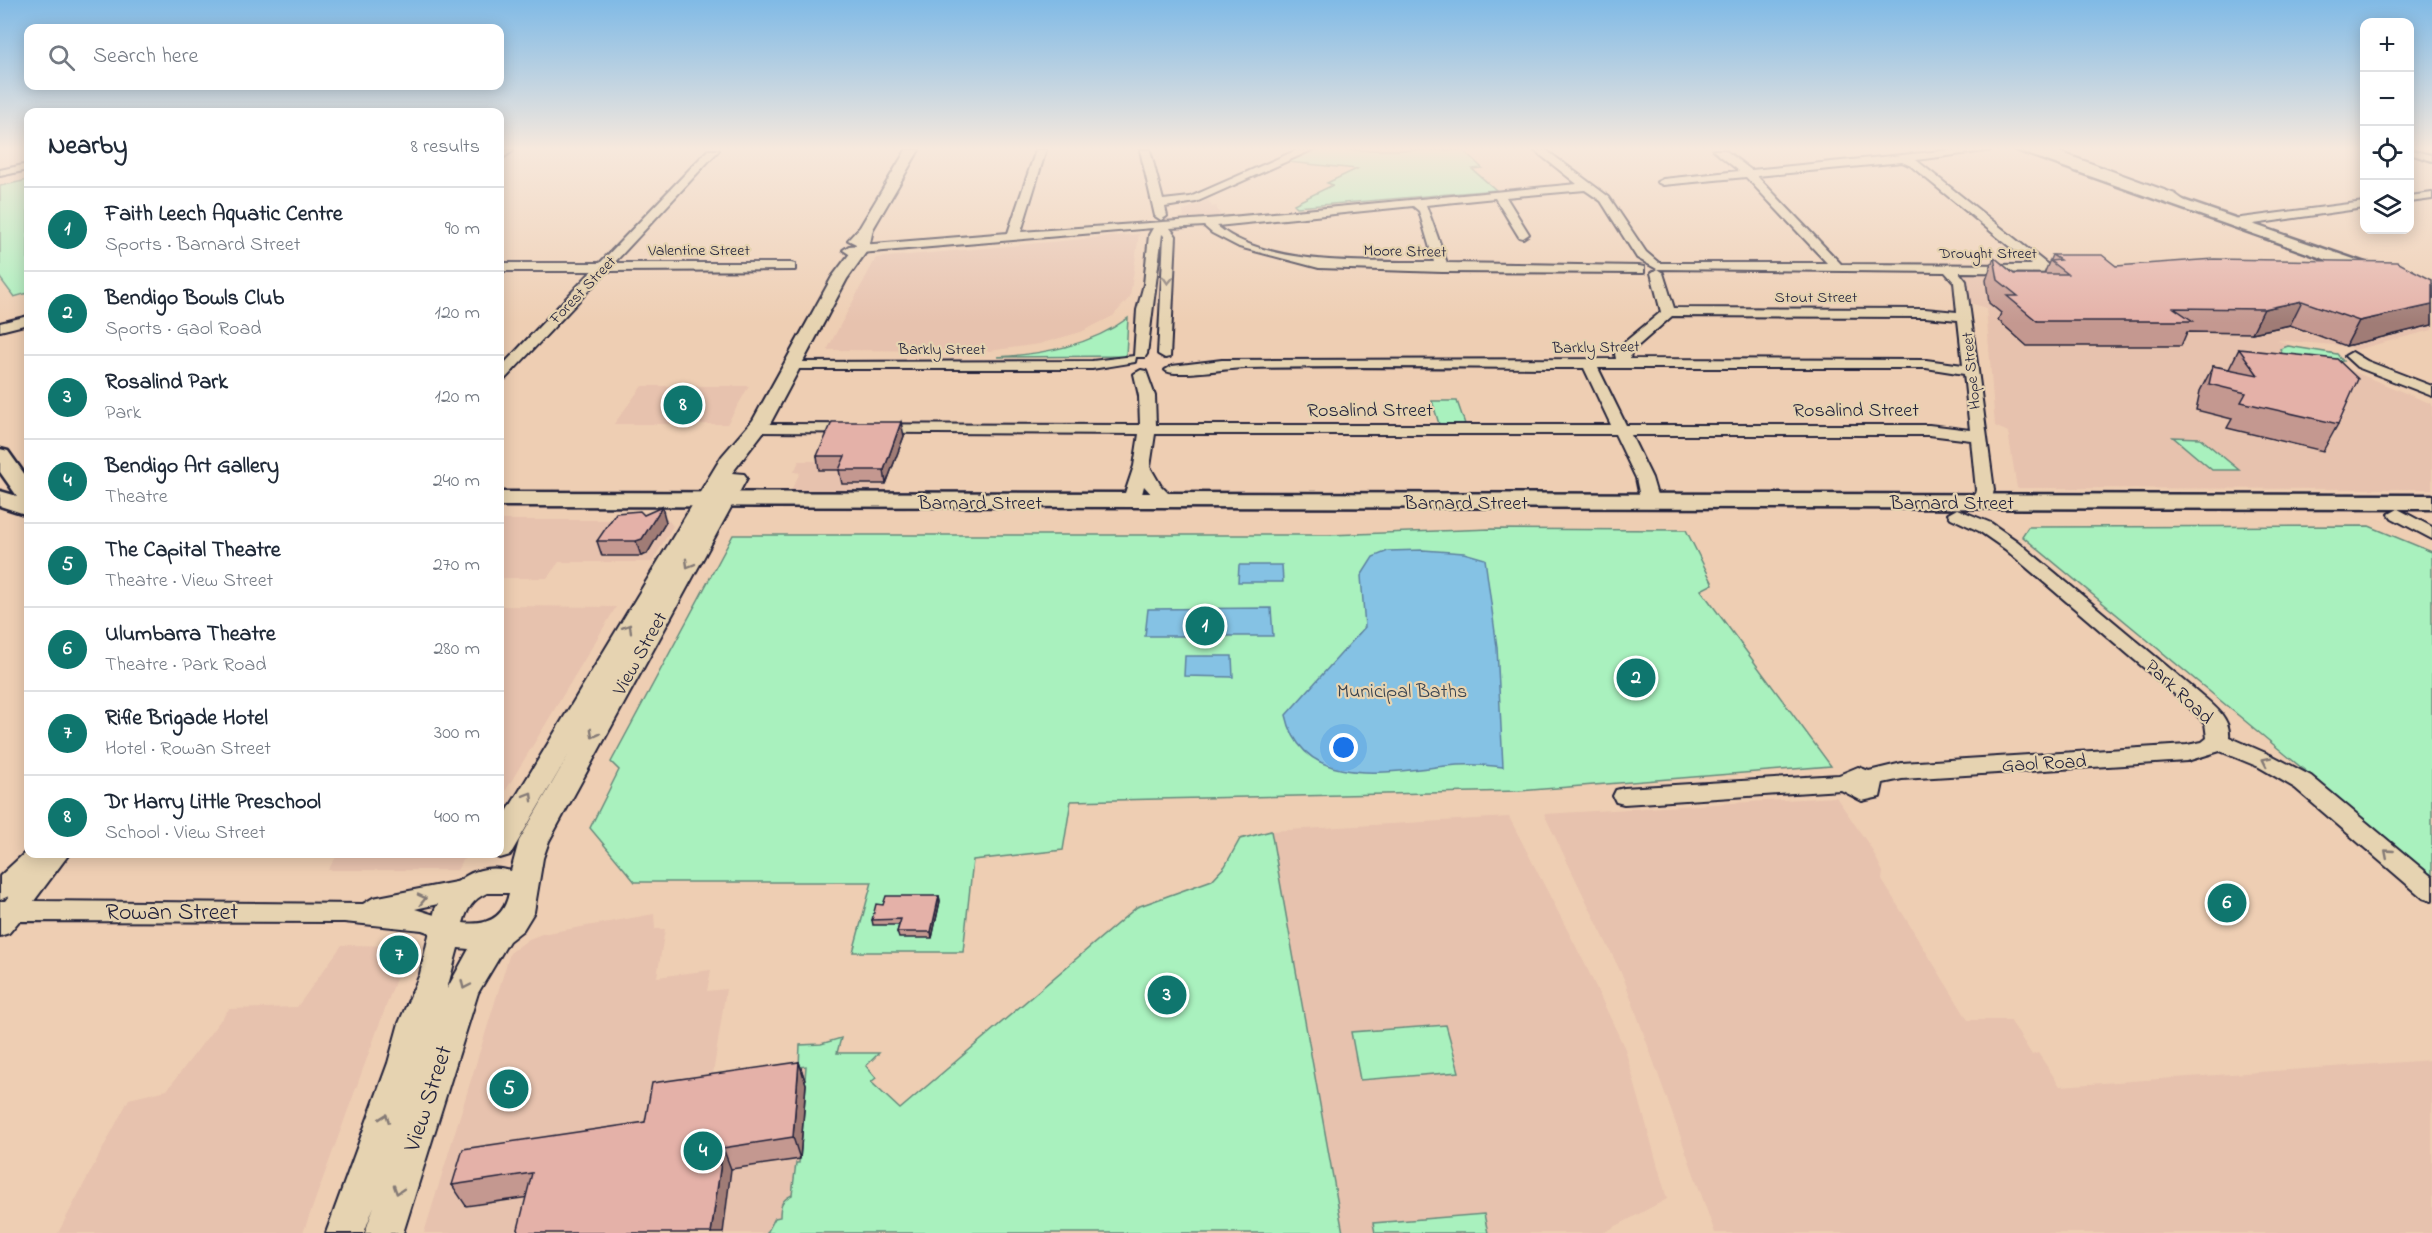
<!DOCTYPE html>
<meta charset="utf-8">
<style>
:root{--surface:#fff;--page:#f6f6f7;--text:#1f2937;--muted:#747a83;--line:#e0e1e3;--accent:#0f766e}
body{margin:0;font-family:"Indie Flower",sans-serif;background:var(--page);color:var(--text)}
.controls{position:absolute;right:18px;top:18px;display:grid;overflow:hidden;border-radius:12px;box-shadow:0 3px 15px #0003}
.controls button{width:54px;height:54px;display:grid;place-items:center;padding:0;border:0;border-bottom:2px solid var(--line);background:var(--surface);color:var(--text);font:30px sans-serif}
.you{position:absolute;left:1344px;top:748px;width:21px;height:21px;margin:-15px;border:4px solid #fff;border-radius:50%;background:#1a73e8;box-shadow:0 0 0 9px #1a73e833}
.badge{display:grid;place-items:center;width:39px;height:39px;border-radius:50%;background:var(--accent);color:#fff;font-size:20px;font-weight:700}
.pin{position:absolute;translate:-50% -50%;border:3px solid #fff;box-shadow:0 2px 6px #0006}
.list{margin:0;padding:0;list-style:none}
h2{display:flex;justify-content:space-between;align-items:center;height:78px;margin:0;padding:0 24px;font-size:26px}
h2 small{font-size:20px;font-weight:400;color:var(--muted)}
.list li{display:grid;grid-template-columns:39px 1fr auto;gap:18px;align-items:center;box-sizing:border-box;height:84px;padding:0 24px;border-top:2px solid var(--line)}
.list b{display:block;font-size:22px;white-space:nowrap}
.list p{margin:0;font-size:20px;white-space:nowrap;color:var(--muted)}
.list em{font-size:20px;font-style:normal;color:var(--muted)}
.icon{flex:none;width:33px;height:33px;fill:none;stroke:currentColor;stroke-width:2;stroke-linecap:round;stroke-linejoin:round}
.map{position:relative;flex:none;width:2432px;height:1233px;overflow:hidden}
.search{position:absolute;background:var(--surface);box-shadow:0 3px 15px #0003;left:24px;top:24px;width:480px;height:66px;display:flex;align-items:center;gap:15px;box-sizing:border-box;padding:0 21px;border-radius:12px;color:var(--muted);font-size:22px}
.panel{position:absolute;background:var(--surface);box-shadow:0 3px 15px #0003;left:24px;top:108px;width:480px;height:750px;border-radius:12px}
.map>svg:first-child{display:block}
.built{fill:#e7c2ae}
.green{fill:#a9f1be;stroke:#668a7c;stroke-width:1.5}
.water{fill:#85c2e4;stroke:#5d82a0;stroke-width:1.5}
.lines{fill:none;stroke-linecap:round;stroke-linejoin:round}
.minor-casing{stroke:#22223b;stroke-width:4}
.tertiary-casing{stroke:#22223b;stroke-width:4}
.secondary-casing{stroke:#22223b;stroke-width:5}
.minor{fill:#e6d3b1;fill-rule:evenodd}
.tertiary{fill:#e6d3b1;fill-rule:evenodd}
.secondary{fill:#e6d3b1;fill-rule:evenodd}
.wall{fill:#c49890;stroke:#22223b;stroke-width:1.5}
.shaded-wall{fill:#a07c76;stroke:#22223b;stroke-width:1.5}
.building{fill:#e4b1a8;stroke:#22223b;stroke-width:1.5}
.oneway{stroke:#847a76}
.labels{text-anchor:middle;stroke-width:4.5;stroke-linejoin:round;paint-order:stroke}
.far-street-label{font-size:16px;fill:#22223b;stroke:#e6d3b1}
.street-label{font-size:20px;fill:#22223b;stroke:#e6d3b1}
.park-label{font-size:20px;fill:#36414f;stroke:#e6d3b1}
.near-street-label{font-size:24px;fill:#22223b;stroke:#e6d3b1}
</style>
<div class="map">
<svg width="2432" height="1233" viewBox="0 0 2432 1233">
<rect width="100%" height="100%" fill="#eeceb3"/>
<filter id="ink" filterUnits="userSpaceOnUse"><feTurbulence type="fractalNoise" baseFrequency=".0167" numOctaves="2"/><feDisplacementMap in="SourceGraphic" scale="12" xChannelSelector="R" yChannelSelector="G"/><feConvolveMatrix kernelMatrix="1 2 1 2 8 2 1 2 1" color-interpolation-filters="sRGB"/></filter>
<g filter="url(#ink)">
<!-- built -->
<path class="built" d="M1208 200 1212 207 1216 206 1221 217 1184 218 1183 211Z
M1139 234 1130 297 1113 316 1081 332 1039 344 989 351 827 350 876 258Z
M1964 271 2300 273 2432 294V330L2355 350 2346 346 2277 340 2432 404V489L2017 488 2008 432 1995 426 1986 308 1970 303 1966 280 1961 273Z
M642 386H749L727 424H614Z
M906 434 884 492 788 496 800 473 794 472 799 461H820L833 435Z
M500 520H662L669 521 673 526 652 562H559L547 578H500Z
M500 606 616 607 500 800Z
M1836 797 1871 848 1883 872 1882 880 1968 1020H2010L2032 1055 2038 1053 2060 1086 2432 1060V1233H1715L1624 979 1544 814Z
M1509 817 1586 966 1625 1049 1667 1199 1603 1233H1343L1271 831Z
M338 854H467L457 870H328Z
M654 914 655 929H665L657 977 711 970 707 991 726 989 713 1074 799 1063 807 1066 799 1163 796 1164 792 1195 780 1207V1218H775L767 1233H424L510 953 529 939 542 934Z
M342 945 408 946 303 1233H58L129 1099 167 1090 229 1009 297 1007Z"/>
<!-- green -->
<path class="green" d="M1314 150H1463L1482 168 1472 169 1496 190 1297 207 1294 204 1333 185 1327 183 1357 169 1288 162Z
M28 180V293L14 297 0 278V186Z
M1128 318 1126 356 997 357C1043 354 1090 346 1128 318Z
M2288 346 2337 354 2343 361 2331 363 2283 356 2280 349Z
M1432 401H1457L1465 424H1439Z
M2173 437 2200 438 2239 470H2212Z
M2369 526 2432 552V876L2022 536 2028 527Z
M1491 529 1686 530 1713 584 1701 590 1831 766 1519 791 1071 801 1063 850 973 860 963 952H853L872 882H635L590 828 619 770 611 762 733 535H1329Z
M1271 831 1343 1233H767L775 1218 780 1217C780 1206 781 1200 792 1195L796 1163H799L806 1066 799 1067 800 1045 821 1044 841 1038 837 1053H879L866 1066 876 1078 871 1082 900 1109 1137 907 1212 880 1225 866 1240 839Z
M1446 1025 1459 1072 1360 1080 1351 1032Z
M1484 1214 1488 1233H1375L1373 1223Z"/>
<!-- water -->
<path class="water" d="M1423 550 1464 553 1485 559 1497 647 1503 767C1487 765 1472 764 1457 765 1400 769 1303 795 1286 715L1365 627 1361 576 1373 557 1388 551Z
M1239 565H1282L1283 582H1238Z
M1271 608 1273 636H1145L1148 609Z
M1185 656H1232L1233 677 1184 676Z"/>
<g class="lines">
<!-- minor casing -->
<g class="minor-casing">
<path id="minor" d="M502 150H514L500 160Z
M708 150H719L614 263H791L795 264V270L607 271 505 379 500 380V368L592 271H500V263H600Z
M1036 150H1046L1021 232 1220 218 1577 184 1534 150H1546L1609 197 1646 252 1659 263H1827L1746 177 1663 185 1657 182 1663 179 1739 171 1713 150H1725L1751 170 1952 150H1993L1916 160 2048 265H2071L2077 269 2071 273 1959 272 1966 281 1994 490 1991 502 1982 507 1973 502 1976 490 1971 440 1929 435H1631L1652 478 1659 502 1650 507 1641 502 1636 478 1615 434H1155L1150 467 1161 486 1177 502 1174 506H1162L1144 486 1140 502 1131 507 1122 502 1134 466 1139 434 756 432 754 429 762 424 1140 425 1139 396 1134 374 1141 370 1146 371 1155 396 1156 425H1611L1584 368C1471 368 1358 366 1245 368 1230 368 1171 378 1165 370L1172 366 1222 360 1616 359 1615 354 1620 346 1661 312 1651 273 1657 269 1663 273 1674 308 1925 309 1957 312 1954 282 1945 272 1657 269 1637 258 1601 201 1585 190 1506 197 1529 234 1523 238 1519 237 1495 198 1426 205 1447 263 1639 266 1644 267V273L1442 272 1319 268 1239 247 1212 233 1204 226 1170 228 1176 236 1170 357 1165 358 1158 354 1164 236 1162 234 1147 354 1145 357H1136L1135 362 1092 369H787L785 366 792 362 1092 361 1134 356 1137 310 1144 284 1149 235 1153 228 849 254 843 250 849 246 1008 233ZM1902 162 1911 166 2032 265 1841 264 1757 176ZM1413 206 1419 211 1434 262C1372 261 1268 268 1217 226ZM1672 316 1925 317 1958 320 1963 365 1926 360 1630 359 1631 352ZM1598 368H1926L1964 374 1970 430 1929 425H1626Z
M1140 150H1150L1163 200 1190 197 1297 150H1312L1196 202 1165 207 1167 216 1161 220 1155 216Z
M2038 150H2054L2175 194 2186 202 2176 204 2167 198Z
M2410 150 2432 155V161L2410 154Z
M28 164V170L0 176V170Z
M2432 193V199L2410 202V196Z
M2364 202V208L2233 227 2227 223 2233 219Z
M28 316V324L0 331V323Z
M2352 352 2367 361 2432 386V396L2357 367 2345 356Z
M1957 509 1991 523 2017 541 2199 693C2213 705 2231 718 2229 737L2275 757 2311 776 2432 877V901L2423 898 2295 788 2259 767 2220 751 2187 761 1902 779 1883 783 1880 797 1862 801 1841 790 1624 804 1616 802 1613 796 1616 790 1624 788 1839 775 1858 767 1869 771 1902 763 2187 745 2202 742 2207 738 2205 723 2185 703 2005 549 1979 531 1951 518 1948 514Z
M2398 509 2432 527V539L2392 518 2389 514Z
M28 850V854H69L34 901 363 904 373 898 466 880 475 882 478 889 475 896 415 909 454 921 458 928 454 935 445 938 422 930 344 922 19 921 9 933 0 936V901H5L9 896 0 900V876Z"/>
</g>
<!-- tertiary casing -->
<g class="tertiary-casing">
<path id="tertiary" d="M906 150H919L873 229 869 248 847 279 771 422 732 473 744 474 747 478 549 841 543 858 534 912 523 930 509 941 478 993 403 1233H365L374 1206 364 1233H326L388 1063 399 1023 420 974 435 909C451 881 477 861 511 871L519 841 569 754 510 855 500 858 489 854H500V823L722 456 753 420 832 277 854 248 856 244 848 240 860 227ZM487 893H509C504 918 487 926 463 923 467 909 473 899 487 893ZM458 948 469 949 447 989Z"/>
</g>
<!-- secondary casing -->
<g class="secondary-casing">
<path id="secondary" d="M2016 150H2038L2432 286V297Z
M0 449 8 451 28 479V515L0 506V491L17 496 0 472Z
M500 492 2432 495V509L500 506Z"/>
</g>
<!-- minor -->
<use href="#minor" class="minor"/>
<!-- tertiary -->
<use href="#tertiary" class="tertiary"/>
<!-- secondary -->
<use href="#secondary" class="secondary"/>
</g>
<!-- wall -->
<path class="wall" d="M2052 255 2116 266 2428 279 2432 280V325L2346 346 2290 325 2252 333 2187 332 2181 346H2027L1998 320 2001 313 1989 303 1986 280 1994 257 2014 274H2044Z
M2239 349 2338 424 2323 451 2227 428 2232 419 2196 410 2200 391 2213 366 2229 369Z
M904 436 886 484H842L839 470H819L817 456Z
M644 515 666 522 647 554 641 556H602L597 541Z
M939 896 940 901 932 938H899L897 932 899 925H873L872 920 883 905Z
M799 1062 806 1084 800 1159 731 1169 466 1206 452 1185 645 1122Z"/>
<!-- shaded-wall -->
<path class="shaded-wall" d="M2302 301 2290 325 2252 333 2264 309Z
M2432 305V325L2346 346 2359 321Z
M901 422 904 436 886 484 884 470Z
M662 507 666 522 647 554 641 556 636 541Z
M939 896 940 901 932 938 931 932Z
M799 1062 806 1084 800 1159 793 1137Z
M723 1148 731 1169 723 1233H711Z"/>
<!-- building -->
<path class="building" d="M2052 255H2102L2116 266 2214 259 2397 262 2432 280V305L2359 321 2302 301 2264 309 2174 308 2193 321H2037L2007 296H2018L1998 280 1994 257 2014 274H2067L2050 261 2060 260Z
M2239 349 2337 359 2358 379 2338 424 2241 402 2246 393 2209 384 2213 366 2258 375Z
M832 422H901L884 470H839L845 456H817Z
M662 507 642 539 636 541H597L616 513 640 511 644 515Z
M886 896H939L931 932H897L901 919 872 920 876 904 883 905Z
M799 1062 793 1137 723 1148 711 1233H517L532 1173 452 1185 463 1149 645 1122 652 1083Z"/>
<!-- one-way arrows -->
<defs><path id="oneway-chevron" d="M-2-3.5L2.5 0L-2 3.5" fill="none" stroke-width="1.6" stroke-linecap="round" stroke-linejoin="round" transform="scale(1.5)"/></defs>
<g class="oneway">
<use href="#oneway-chevron" transform="translate(1168 280) rotate(92)"/>
<use href="#oneway-chevron" transform="translate(689 564) rotate(120)"/>
<use href="#oneway-chevron" transform="translate(628 628) rotate(-59)"/>
<use href="#oneway-chevron" transform="translate(594 734) rotate(119)"/>
<use href="#oneway-chevron" transform="translate(2266 761) rotate(-154)"/>
<use href="#oneway-chevron" transform="translate(529 796) rotate(-60)"/>
<use href="#oneway-chevron" transform="translate(2388 853) rotate(-139)"/>
<use href="#oneway-chevron" transform="translate(422 899) rotate(-13)"/>
<use href="#oneway-chevron" transform="translate(465 985) rotate(115)"/>
<use href="#oneway-chevron" transform="translate(385 1118) rotate(-71)"/>
<use href="#oneway-chevron" transform="translate(398 1190) rotate(108)"/>
</g>
</g>
<!-- sky -->
<linearGradient id="sky" x2="0" y2="1"><stop stop-color="#80bae6"/><stop offset="0.46" stop-color="#f7e9dd"/><stop offset="1" stop-color="#f7e9dd" stop-opacity="0"/></linearGradient>
<rect width="2432" height="323" fill="url(#sky)"/>
<g class="labels">
<!-- far-street labels -->
<g class="far-street-label">
<text x="699" y="255">Valentine Street</text>
<text transform="translate(1405 250) rotate(1)" y="6">Moore Street</text>
<text x="1988" y="258">Drought Street</text>
<text transform="translate(582 289) rotate(-46)" y="6">Forest Street</text>
<text x="1816" y="302">Stout Street</text>
<text transform="translate(1596 346) rotate(-1)" y="6">Barkly Street</text>
<text x="942" y="354">Barkly Street</text>
<text transform="translate(1970 371) rotate(-96)" y="6">Hope Street</text>
</g>
<!-- street labels -->
<g class="street-label">
<text x="1370" y="416">Rosalind Street</text>
<text x="1856" y="416">Rosalind Street</text>
<text x="980" y="509">Barnard Street</text>
<text x="1466" y="509">Barnard Street</text>
<text x="1952" y="509">Barnard Street</text>
<text transform="translate(639 653) rotate(-61)" y="7">View Street</text>
<text transform="translate(2180 691) rotate(43)" y="7">Park Road</text>
<text transform="translate(2044 762) rotate(-3)" y="7">Gaol Road</text>
</g>
<!-- park labels -->
<g class="park-label">
<text x="1402" y="697">Municipal Baths</text>
</g>
<!-- near-street labels -->
<g class="near-street-label">
<text x="172" y="919">Rowan Street</text>
<text transform="translate(427 1098) rotate(-72)" y="8">View Street</text>
</g>
</g>
</svg>
<div class="controls">
<button>+</button>
<button>−</button>
<button><svg class="icon" aria-label="locate" viewBox="0 0 24 24"><circle cx="12" cy="12" r="6"/><path d="M12 2v4M12 18v4M2 12h4M18 12h4"/></svg></button>
<button><svg class="icon" aria-label="layers" viewBox="0 0 24 24"><path d="M12 4l9 5-9 5-9-5zM3 14l9 5 9-5"/></svg></button>
</div>
<div class="you"></div>
<div class="pin badge" style="left:1205px;top:626px">1</div>
<div class="pin badge" style="left:1636px;top:678px">2</div>
<div class="pin badge" style="left:1167px;top:995px">3</div>
<div class="pin badge" style="left:703px;top:1151px">4</div>
<div class="pin badge" style="left:509px;top:1089px">5</div>
<div class="pin badge" style="left:2227px;top:903px">6</div>
<div class="pin badge" style="left:399px;top:955px">7</div>
<div class="pin badge" style="left:683px;top:405px">8</div>
<div class="search"><svg class="icon" aria-label="search" viewBox="0 0 24 24"><circle cx="10" cy="10" r="6"/><path d="M15 15l6 6"/></svg>Search here</div>
<section class="panel">
<h2>Nearby<small>8 results</small></h2>
<ul class="list">
<li><span class="badge">1</span><div><b>Faith Leech Aquatic Centre</b><p>Sports · Barnard Street</p></div><em>90 m</em></li>
<li><span class="badge">2</span><div><b>Bendigo Bowls Club</b><p>Sports · Gaol Road</p></div><em>120 m</em></li>
<li><span class="badge">3</span><div><b>Rosalind Park</b><p>Park</p></div><em>120 m</em></li>
<li><span class="badge">4</span><div><b>Bendigo Art Gallery</b><p>Theatre</p></div><em>240 m</em></li>
<li><span class="badge">5</span><div><b>The Capital Theatre</b><p>Theatre · View Street</p></div><em>270 m</em></li>
<li><span class="badge">6</span><div><b>Ulumbarra Theatre</b><p>Theatre · Park Road</p></div><em>280 m</em></li>
<li><span class="badge">7</span><div><b>Rifle Brigade Hotel</b><p>Hotel · Rowan Street</p></div><em>300 m</em></li>
<li><span class="badge">8</span><div><b>Dr Harry Little Preschool</b><p>School · View Street</p></div><em>400 m</em></li>
</ul>
</section>
</div>
